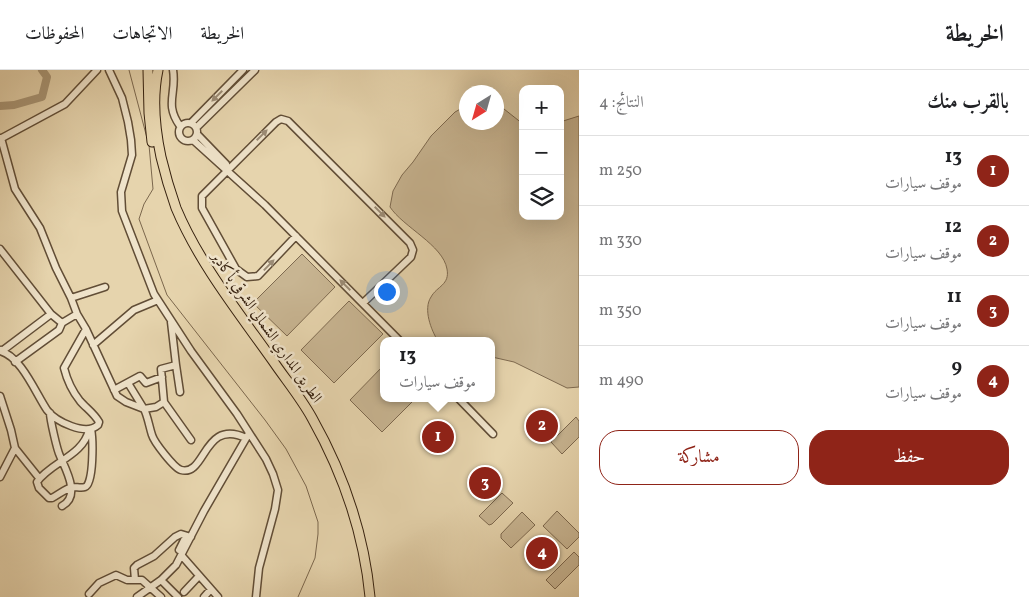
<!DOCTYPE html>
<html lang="ar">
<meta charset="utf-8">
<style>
:root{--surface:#fff;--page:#f6f6f6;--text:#202124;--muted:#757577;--line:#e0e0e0;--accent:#8f2418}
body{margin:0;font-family:Vollkorn,Amiri,serif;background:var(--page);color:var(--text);direction:rtl}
.controls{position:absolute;right:15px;top:15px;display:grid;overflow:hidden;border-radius:10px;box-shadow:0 5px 20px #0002}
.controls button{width:45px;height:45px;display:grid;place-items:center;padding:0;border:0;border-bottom:1px solid var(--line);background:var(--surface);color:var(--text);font:25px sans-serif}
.compass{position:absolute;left:459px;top:15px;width:45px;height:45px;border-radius:50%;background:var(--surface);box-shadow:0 5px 20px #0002;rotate:217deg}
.you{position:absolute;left:386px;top:221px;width:18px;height:18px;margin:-12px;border:4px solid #fff;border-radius:50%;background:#1a73e8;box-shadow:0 0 0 8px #1a73e833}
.badge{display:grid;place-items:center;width:32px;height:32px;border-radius:50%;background:var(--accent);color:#fff;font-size:16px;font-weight:700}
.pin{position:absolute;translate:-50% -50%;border:2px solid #fff;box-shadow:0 1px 5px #0006}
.popup{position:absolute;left:380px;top:267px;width:115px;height:65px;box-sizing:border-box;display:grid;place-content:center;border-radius:10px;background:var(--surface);filter:drop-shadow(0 1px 4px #0005);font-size:16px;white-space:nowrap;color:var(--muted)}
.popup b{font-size:19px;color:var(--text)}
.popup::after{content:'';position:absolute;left:50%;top:100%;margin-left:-10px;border:10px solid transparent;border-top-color:var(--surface)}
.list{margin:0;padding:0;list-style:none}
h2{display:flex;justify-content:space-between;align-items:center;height:65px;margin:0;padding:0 20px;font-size:21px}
h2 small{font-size:16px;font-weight:400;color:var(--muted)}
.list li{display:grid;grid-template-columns:32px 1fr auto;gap:15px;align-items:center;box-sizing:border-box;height:70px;padding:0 20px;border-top:1px solid var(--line)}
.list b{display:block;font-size:19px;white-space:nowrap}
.list p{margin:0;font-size:16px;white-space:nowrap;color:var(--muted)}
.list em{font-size:16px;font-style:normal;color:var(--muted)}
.actions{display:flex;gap:10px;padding:15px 20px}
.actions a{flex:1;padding:11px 0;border:1px solid var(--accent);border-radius:20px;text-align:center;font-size:18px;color:var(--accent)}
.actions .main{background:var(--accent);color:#fff}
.icon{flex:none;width:28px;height:28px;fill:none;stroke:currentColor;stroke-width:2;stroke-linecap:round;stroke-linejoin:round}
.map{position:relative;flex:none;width:579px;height:527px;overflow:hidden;direction:ltr}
header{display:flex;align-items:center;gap:30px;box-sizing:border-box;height:70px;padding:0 25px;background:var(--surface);border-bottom:1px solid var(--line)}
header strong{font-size:24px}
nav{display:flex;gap:28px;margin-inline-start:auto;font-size:18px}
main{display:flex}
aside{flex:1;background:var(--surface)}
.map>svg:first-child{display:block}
.green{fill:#c8b592;stroke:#7e6a50}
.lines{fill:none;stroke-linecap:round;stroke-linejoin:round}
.stream{stroke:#7b674d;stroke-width:1}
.river{stroke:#aa9777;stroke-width:8}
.minor-casing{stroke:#614d36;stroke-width:9}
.highway-casing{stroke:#35200e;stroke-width:11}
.minor{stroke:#efe3ca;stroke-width:6}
.highway{stroke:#e6d4ad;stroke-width:9}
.oneway{fill:#9b8b75}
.labels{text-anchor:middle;stroke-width:5;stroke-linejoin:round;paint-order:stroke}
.street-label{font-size:15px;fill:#35200e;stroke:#efe3ca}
</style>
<header>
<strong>الخريطة</strong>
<nav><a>الخريطة</a><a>الاتجاهات</a><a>المحفوظات</a></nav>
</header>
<main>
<aside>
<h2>بالقرب منك<small>النتائج: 4</small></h2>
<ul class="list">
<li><span class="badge">1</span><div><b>13</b><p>موقف سيارات</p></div><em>250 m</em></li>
<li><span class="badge">2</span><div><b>12</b><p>موقف سيارات</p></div><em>330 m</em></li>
<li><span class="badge">3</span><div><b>11</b><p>موقف سيارات</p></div><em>350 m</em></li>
<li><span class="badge">4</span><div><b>9</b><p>موقف سيارات</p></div><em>490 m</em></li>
</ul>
<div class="actions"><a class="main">حفظ</a><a>مشاركة</a></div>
</aside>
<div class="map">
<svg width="579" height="527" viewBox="0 0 579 527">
<rect width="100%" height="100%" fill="#e6d4ad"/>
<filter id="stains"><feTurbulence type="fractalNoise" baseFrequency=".004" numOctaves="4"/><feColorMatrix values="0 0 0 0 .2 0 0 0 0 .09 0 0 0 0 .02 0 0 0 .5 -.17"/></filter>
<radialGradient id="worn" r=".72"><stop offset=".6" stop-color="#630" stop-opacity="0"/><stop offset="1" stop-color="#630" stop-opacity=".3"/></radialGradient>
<!-- green -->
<path class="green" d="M466 36 467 52H497V38L504 39 523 54V146H560V52L579 46V317L567 318 514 292 492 287V271H438C431 260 423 239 431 227 437 216 450 215 447 199 443 175 403 157 390 137L393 121 402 105 413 92 431 66 455 42Z
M302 184 335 217 287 266 253 233Z
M349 231 383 264 334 313 301 280Z
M384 295V328H416L382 362 350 330Z
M576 347 579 351V367L562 384 551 372Z
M502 423 513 433 492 454 489 455 479 446Z
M557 441 579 463V467L567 479 543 456Z
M522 442 535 455 511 478 501 468V464Z
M574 482 579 487V495L555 519 546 510Z"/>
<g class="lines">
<!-- stream -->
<path class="stream" d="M129 0 147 68
M149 75 153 119 144 134 139 149 167 225 265 350 286 379 306 416 318 452V464L315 488 298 527"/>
<!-- river -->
<path class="river" d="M0 36 14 35 42 27 47 7 42 0"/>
<!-- minor casing -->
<g class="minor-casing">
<path id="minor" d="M109 0 122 28 128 52 131 70 132 85 121 122 122 141 154 224 191 281 237 344 266 389 273 404 278 420 275 439 259 498 256 527
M173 0C177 23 164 34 180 56
M179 62a9 9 0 1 1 18 0a9 9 0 1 1-18 0Z
M191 53 243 0
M196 58 255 0
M197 64 226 94 228 100
M1 68 15 119 40 158 56 198 71 228
M0 69 65 34 97 0
M193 70 265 135 400 271
M296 166 258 206 247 207 236 199 202 138V126L276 52 281 49 288 51 410 173 413 180 411 187 363 233
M0 179 51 244 62 253
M77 244 71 228 105 217
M93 275 134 240 158 230
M1 280 2 281 51 244
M0 281C21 286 36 324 47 340 56 352 86 366 98 355L99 352C94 343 86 338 80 331 72 321 67 310 64 298L86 259
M15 292 59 260 62 253 77 244 86 259 117 326 126 332 144 339C148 347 149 356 152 365 154 372 174 398 181 400 206 407 203 348 246 368
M176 295 180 322
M128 313 144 339 156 337 164 332 191 370
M114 320 140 306 146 313 162 307
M0 326 11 360 15 378 0 407
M458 328 493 364
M164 332 161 299 176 295 171 252
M50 343C50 349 57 380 60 386 66 400 81 426 62 436
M89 360C83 386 51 392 37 412L39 418 49 428H52C58 425 66 418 73 417 77 417 82 418 85 417 94 414 93 369 91 359
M15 378 39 408
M179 480 186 466
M182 486 218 527
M135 510 134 498 137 495 154 486 175 467 181 464 191 467
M161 510 178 527
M184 522 199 506
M89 524 99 513 116 505 127 510H142L161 527
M137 527 161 510 176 495 204 441 248 365
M204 527 211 519"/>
</g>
<!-- highway casing -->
<g class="highway-casing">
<path id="highway" d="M148 0 149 43 152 72
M158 0C152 28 155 59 161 87 165 104 170 121 176 138 199 193 239 243 273 291 286 310 301 328 312 348 343 403 364 464 370 527"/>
</g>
<!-- minor -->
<use href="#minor" class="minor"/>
<!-- highway -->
<use href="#highway" class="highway"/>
</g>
<!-- one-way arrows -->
<defs><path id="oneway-solid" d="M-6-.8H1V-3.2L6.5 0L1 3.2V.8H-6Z" transform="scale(1.25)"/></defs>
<g class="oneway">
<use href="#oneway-solid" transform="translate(217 26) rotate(135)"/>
<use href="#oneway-solid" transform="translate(262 65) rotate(-45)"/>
<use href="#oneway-solid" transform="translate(380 142) rotate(45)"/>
<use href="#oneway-solid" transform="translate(269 195) rotate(-46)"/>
<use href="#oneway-solid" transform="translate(345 215) rotate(-135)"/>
</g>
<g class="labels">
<!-- street labels -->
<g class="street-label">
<text transform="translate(267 257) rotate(55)" y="5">الطريق المداري الشمالي الشرقي بأكادير</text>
</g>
</g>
<rect width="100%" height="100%" filter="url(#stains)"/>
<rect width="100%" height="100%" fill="url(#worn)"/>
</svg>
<div class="controls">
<button>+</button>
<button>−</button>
<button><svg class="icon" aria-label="layers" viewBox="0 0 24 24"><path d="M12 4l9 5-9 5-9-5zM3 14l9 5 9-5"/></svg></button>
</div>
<svg class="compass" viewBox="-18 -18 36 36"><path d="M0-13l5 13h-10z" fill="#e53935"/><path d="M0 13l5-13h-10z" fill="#757577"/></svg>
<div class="you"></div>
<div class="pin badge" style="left:438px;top:367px">1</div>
<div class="popup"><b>13</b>موقف سيارات</div>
<div class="pin badge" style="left:542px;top:356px">2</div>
<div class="pin badge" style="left:485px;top:413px">3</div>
<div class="pin badge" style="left:542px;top:483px">4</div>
</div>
</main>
